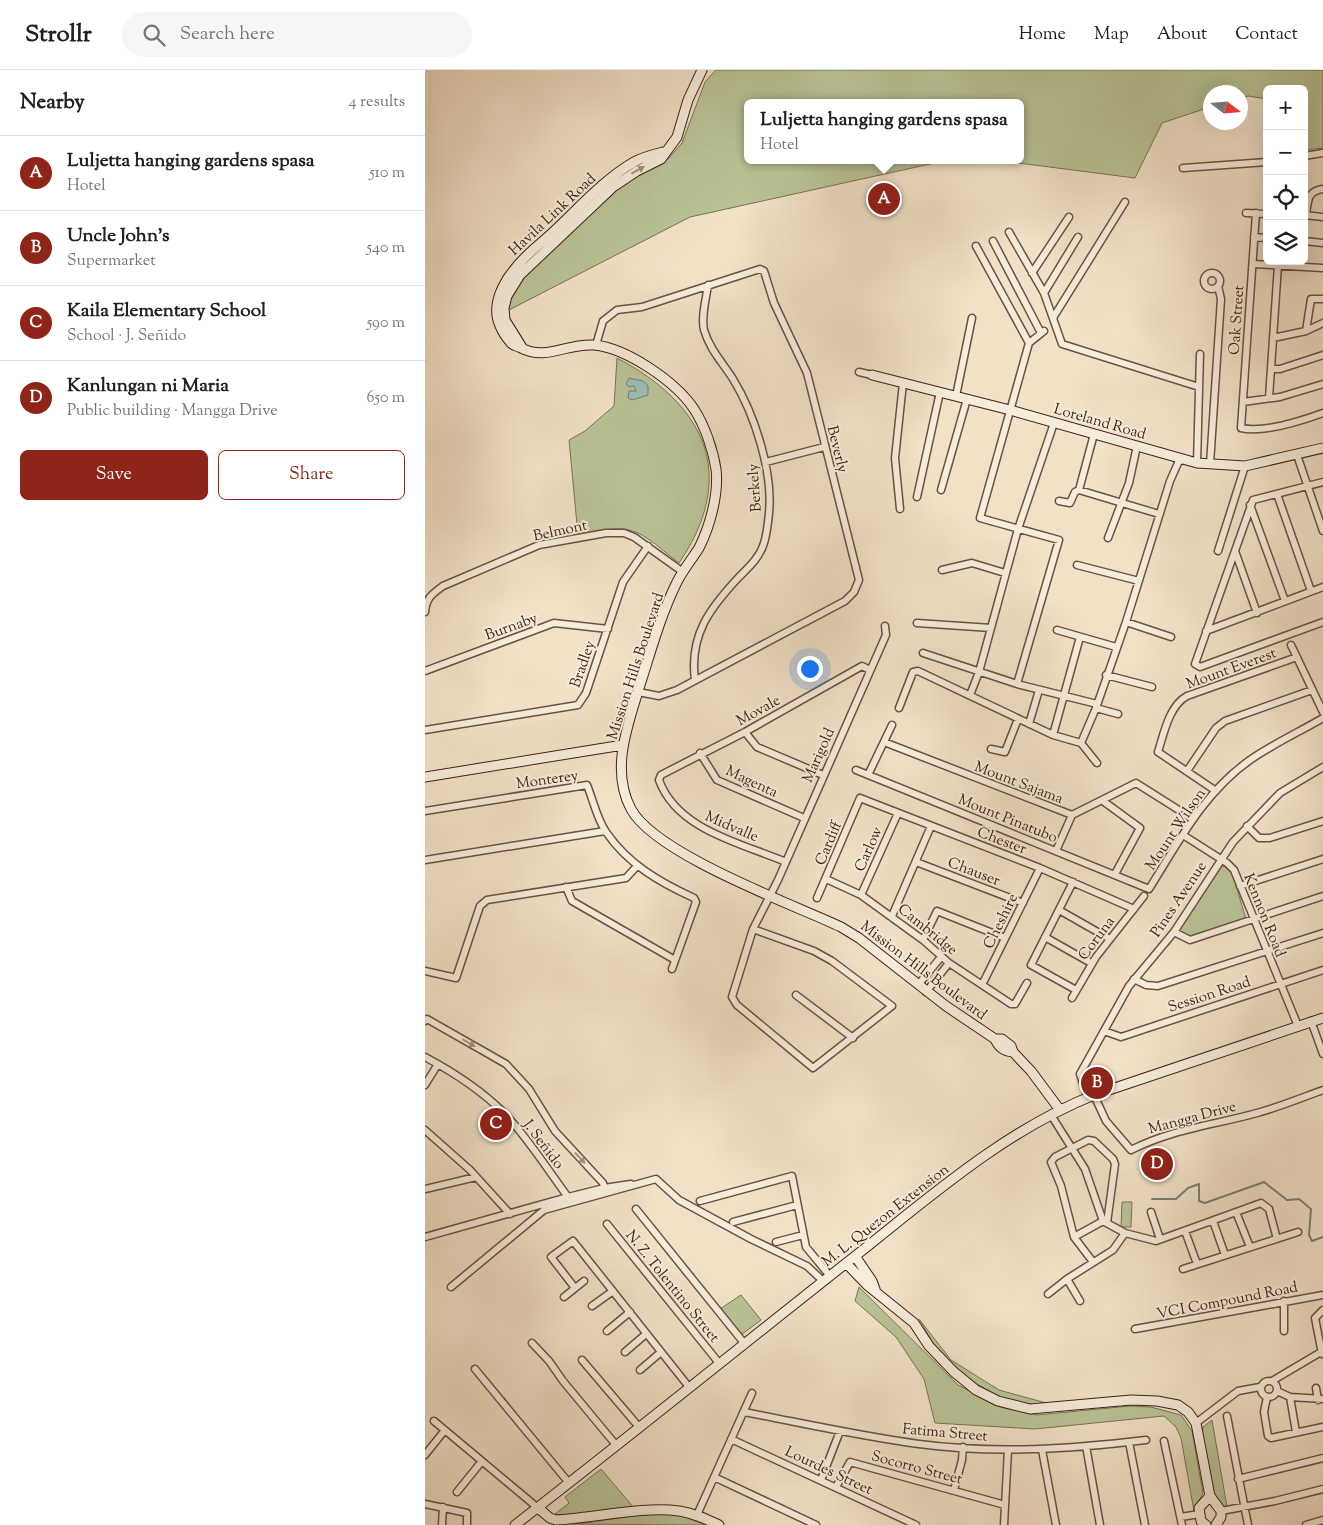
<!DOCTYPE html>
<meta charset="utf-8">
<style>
:root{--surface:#fff;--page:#f6f6f6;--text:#202124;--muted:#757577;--line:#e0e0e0;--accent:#8f2418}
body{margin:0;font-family:"Sorts Mill Goudy",serif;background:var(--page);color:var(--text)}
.controls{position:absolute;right:15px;top:15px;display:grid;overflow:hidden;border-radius:8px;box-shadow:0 5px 20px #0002}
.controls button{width:45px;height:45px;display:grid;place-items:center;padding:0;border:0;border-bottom:1px solid var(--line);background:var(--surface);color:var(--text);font:25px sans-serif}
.compass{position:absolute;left:778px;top:15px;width:45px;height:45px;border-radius:50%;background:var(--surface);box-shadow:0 5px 20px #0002;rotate:106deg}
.you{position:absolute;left:384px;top:598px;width:18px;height:18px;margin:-12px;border:4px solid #fff;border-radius:50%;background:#1a73e8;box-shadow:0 0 0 8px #1a73e833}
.badge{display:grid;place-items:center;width:32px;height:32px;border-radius:50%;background:var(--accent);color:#fff;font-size:16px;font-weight:700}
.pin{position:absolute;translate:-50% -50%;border:2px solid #fff;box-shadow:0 1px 5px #0006}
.popup{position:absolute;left:319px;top:29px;width:280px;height:65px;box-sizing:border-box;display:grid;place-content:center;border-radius:8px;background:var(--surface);filter:drop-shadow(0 1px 4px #0005);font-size:16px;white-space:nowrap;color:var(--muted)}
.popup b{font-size:19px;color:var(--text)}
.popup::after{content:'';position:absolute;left:50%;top:100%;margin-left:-10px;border:10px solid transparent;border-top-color:var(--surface)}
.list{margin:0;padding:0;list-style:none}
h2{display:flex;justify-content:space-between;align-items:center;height:65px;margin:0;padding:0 20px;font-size:21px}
h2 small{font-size:16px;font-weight:400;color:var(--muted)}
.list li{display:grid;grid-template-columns:32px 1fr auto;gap:15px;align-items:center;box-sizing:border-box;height:75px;padding:0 20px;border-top:1px solid var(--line)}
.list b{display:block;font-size:19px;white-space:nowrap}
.list p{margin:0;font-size:16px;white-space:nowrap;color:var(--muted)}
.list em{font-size:16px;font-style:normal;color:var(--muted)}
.actions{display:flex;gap:10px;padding:15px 20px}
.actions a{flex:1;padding:11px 0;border:1px solid var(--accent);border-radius:8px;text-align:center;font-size:18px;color:var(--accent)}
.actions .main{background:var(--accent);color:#fff}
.icon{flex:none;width:28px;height:28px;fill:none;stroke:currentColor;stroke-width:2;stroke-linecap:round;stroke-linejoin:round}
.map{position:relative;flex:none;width:898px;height:1455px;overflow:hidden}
header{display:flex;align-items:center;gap:30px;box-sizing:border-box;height:70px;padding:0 25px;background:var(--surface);border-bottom:1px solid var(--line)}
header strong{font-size:24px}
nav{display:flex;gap:28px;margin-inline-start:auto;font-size:18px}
.search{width:350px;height:45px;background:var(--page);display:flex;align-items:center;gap:12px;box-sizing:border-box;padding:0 18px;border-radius:28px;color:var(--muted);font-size:19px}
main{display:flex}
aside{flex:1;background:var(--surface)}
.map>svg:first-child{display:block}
.green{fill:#b9c396;stroke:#7c7254}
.water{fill:#9bbeb4;stroke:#777f74}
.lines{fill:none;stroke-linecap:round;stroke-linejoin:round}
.stream{stroke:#777f74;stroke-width:2}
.street-casing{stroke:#6c5040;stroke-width:9}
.secondary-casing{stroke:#402013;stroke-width:11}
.street{stroke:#f6ecdb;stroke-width:6}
.secondary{stroke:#f6ecdb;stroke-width:9}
.oneway{fill:#a49081}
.labels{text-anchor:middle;stroke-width:4;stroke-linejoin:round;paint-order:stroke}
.street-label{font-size:15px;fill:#402013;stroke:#f6ecdb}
</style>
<header>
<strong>Strollr</strong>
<div class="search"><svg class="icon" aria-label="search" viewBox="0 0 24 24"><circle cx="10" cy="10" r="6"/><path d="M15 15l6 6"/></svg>Search here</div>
<nav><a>Home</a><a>Map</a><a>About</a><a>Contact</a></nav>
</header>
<main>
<aside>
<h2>Nearby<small>4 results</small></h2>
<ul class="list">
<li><span class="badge">A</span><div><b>Luljetta hanging gardens spasa</b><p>Hotel</p></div><em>510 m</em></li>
<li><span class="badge">B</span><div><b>Uncle John's</b><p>Supermarket</p></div><em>540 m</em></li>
<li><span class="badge">C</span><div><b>Kaila Elementary School</b><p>School · J. Señido</p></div><em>590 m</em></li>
<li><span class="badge">D</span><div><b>Kanlungan ni Maria</b><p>Public building · Mangga Drive</p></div><em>650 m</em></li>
</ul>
<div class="actions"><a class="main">Save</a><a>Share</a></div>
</aside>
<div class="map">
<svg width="898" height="1455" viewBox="0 0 898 1455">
<rect width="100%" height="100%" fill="#f1e1c7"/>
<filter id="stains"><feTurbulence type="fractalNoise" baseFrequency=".004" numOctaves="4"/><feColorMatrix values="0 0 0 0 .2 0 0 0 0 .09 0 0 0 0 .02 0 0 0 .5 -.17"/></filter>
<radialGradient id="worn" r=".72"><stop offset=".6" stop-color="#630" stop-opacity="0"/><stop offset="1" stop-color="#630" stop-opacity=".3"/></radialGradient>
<!-- green -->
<path class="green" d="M291 0H898V78L879 80V19H842V29L823 26 816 28V22H786L785 37 737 53 710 108 570 90H595V33H323V90H523L265 147 82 241 84 227 97 204 203 110 244 88 257 73 280 12Z
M192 288C280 334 314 405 254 493 240 483 222 464 204 460 189 456 169 463 153 465L144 370 160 361 189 336Z
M795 795 806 799 821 849 765 867 754 863 753 860Z
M697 1132H707L706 1157H696Z
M434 1217 533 1315 575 1337 612 1345 705 1336 726 1337 756 1345 767 1361 778 1423 769 1441 756 1368 751 1357 739 1346 610 1359 510 1353 499 1309 471 1267 430 1231Z
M316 1225 336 1250 316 1265 295 1239Z
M494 1249 526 1290 574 1320 621 1333 602 1335 577 1329 537 1305 517 1288Z
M787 1350 802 1437H799L789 1427 777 1363 778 1357Z
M176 1399 209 1438 161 1445H129L144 1433 140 1427Z
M221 1444H251L281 1455 129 1454 161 1453Z"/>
<!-- water -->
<path class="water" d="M204 308 218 311 223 316V325L207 330 203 328 204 321H211L209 316 204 317 201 314Z"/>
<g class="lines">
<!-- stream -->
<path class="stream" d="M727 1129H751L763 1118 774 1114V1131L780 1133 839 1112 862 1130 874 1129 886 1139 884 1165 887 1171 898 1167"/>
<!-- street casing -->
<g class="street-casing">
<path id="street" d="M879 86 898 83
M758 98 842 92
M821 143 842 144
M831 143 816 358C838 363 876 351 898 343
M879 145 898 147
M881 145C883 131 882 121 898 119
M584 162 619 223 637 274 774 317
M829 167 842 168
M568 171 616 263
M879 171 898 173
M551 176 604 273
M828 194 898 198
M607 203 644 147
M779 211a8 8 0 1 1 16 0a8 8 0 1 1-16 0Z
M619 223 653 167
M628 248 700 132
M881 261 886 229H898
M848 268 881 261 898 253
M171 275 178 251 192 240 217 237 335 199 339 201 349 233 382 303 434 510 429 522 420 531 252 620 234 626 213 622
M846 299H855L898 285
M434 302 447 305
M531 326 547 248
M844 328 853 195
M818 332 855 327 898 314
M872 385 898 461
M341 392 399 377
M772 393 775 284
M785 394 796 229 793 216
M898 412 828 430 770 594 775 597 898 552
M516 420 542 329
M654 420 734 444
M852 424 886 521
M492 427 515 322
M634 431 645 433 650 422 654 420 669 364
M825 435 860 531
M475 439 470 388 478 313
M683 468 704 413 712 376
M793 481 820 396
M810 481 832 543
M652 495 714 511
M517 500 547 493 580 503
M0 542C1 528 7 524 18 516L114 475 181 463H199L209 467 258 502
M701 552 746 567
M492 553 566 558
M632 560 691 577
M781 561 898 517
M866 575 898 642
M498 583 592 614 672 634
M0 601 129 553 183 559
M681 605 727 617
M270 610C264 565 285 538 314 507 324 497 335 487 339 473 342 464 343 453 344 443 348 402 330 345 308 309 298 293 285 280 279 260 276 247 281 229 283 215
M592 614 634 470 555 448 604 273 619 261
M545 625 554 602 593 459 629 353
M474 638 488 602 493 601 628 665 656 673 672 693
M671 638 693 644
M604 654 614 620
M0 660 153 635 161 623 198 512 223 476
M320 662 332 677 398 705
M628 665 655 567
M459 672 647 745 711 713 768 749
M656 673 671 638 701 552 745 411 753 393 758 389
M566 679 580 682 593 649
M275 683 292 710 379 748
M431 700 724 819C753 773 779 722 825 690 848 674 874 662 898 648
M762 701 791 658 800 651 887 620
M443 705 467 655
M791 721 733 682C739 663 744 636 762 626L872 587
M678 731 715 758 690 804
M0 741 162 715C168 730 172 749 181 762 203 794 234 812 269 828L271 832 247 899
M822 756 834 768H845L898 751
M758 765 802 793 809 800 873 956
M631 781 647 745
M0 790 180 761
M361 792C316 773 252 760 234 710L236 705 320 662 437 596 445 600
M491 792 598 833
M401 809 436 825 498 870 524 893 586 934H590L602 913
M648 812 606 895 651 920
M815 816 898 789
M141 817 147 831 250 890
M436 825 473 743
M392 828 435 728 615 798 709 839
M634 840 685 869
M467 846 506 756
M328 859 389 881 407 891 467 936 388 998 312 935 307 927 328 859 353 810 461 565 460 556
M749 862 765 870 898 826
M620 867 666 893
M498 870 512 841 580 868
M0 901 31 908 55 836 62 830 201 808 212 796
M709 909 721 915 733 916 898 863
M493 915 516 887
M557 915 615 798
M501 922 524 893
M371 925 428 968
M647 928 671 887 719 826
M0 951 2 949 81 994 104 1019 130 1061 178 1113 179 1118
M886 951 898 984
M679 961 696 967 898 900
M0 987C28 1002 57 1021 79 1043 103 1068 122 1099 143 1127
M0 1015 13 994
M669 1025 681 1051 706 1080C747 1059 789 1055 832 1043 854 1037 876 1028 898 1020
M663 1028 655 1004 704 916 749 862 808 772 855 723 898 697
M626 1045 660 1099 678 1151 700 1163 731 1171 836 1133 844 1139 852 1169
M0 1060 45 1100 85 1144
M0 1119 51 1107
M275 1131 367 1106 381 1177 405 1206
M211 1139 319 1273
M726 1142 735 1169
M811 1142 825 1177
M788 1151 800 1185
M308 1152 372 1135
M182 1154 294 1293
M760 1161 772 1194
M0 1167 143 1127 179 1118 206 1114
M649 1167 678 1151
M351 1172 378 1165
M668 1192 649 1167 636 1116 626 1092 630 1087 663 1070 669 1071 688 1089 690 1094 682 1153
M758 1199 873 1162
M642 1209 655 1231
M26 1217 119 1140 231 1109 254 1130 326 1169 382 1196 398 1211
M150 1218 126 1187 148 1171 264 1317
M623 1224 642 1209 688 1180 700 1163
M139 1227 159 1211
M167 1236 188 1221
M710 1259 898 1225
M182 1261 205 1242
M859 1261V1231
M107 1273 124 1291 138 1311 191 1375
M200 1282 221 1264
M897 1284 890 1248 898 1240
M157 1290 214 1357
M50 1299 144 1413
M215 1300 236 1282
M836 1319a8 8 0 1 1 16 0a8 8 0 1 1-16 0Z
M847 1311 896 1282
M891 1318 893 1330
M852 1321 865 1327 898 1329
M842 1327 839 1342 843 1366 846 1368 898 1357
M865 1327 871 1362
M319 1342C377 1353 435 1366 494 1374 569 1384 646 1379 721 1370
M802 1346 823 1455
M9 1351 113 1438
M771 1353 813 1321 835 1317
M306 1369 491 1455
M739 1371 757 1455
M704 1372 720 1455
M661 1376 675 1455
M617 1380 631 1455
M0 1385 20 1360
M289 1407 391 1455
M813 1409 898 1388
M396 1410 415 1361
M411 1417 425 1392 580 1435
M529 1420 537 1390 538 1377
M32 1422 57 1391
M0 1434 42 1443V1455
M796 1441 850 1431 898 1419
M272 1445 327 1323
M756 1447 774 1444
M17 1455 18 1437
M579 1455 583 1380
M881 1455 898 1450"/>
</g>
<!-- secondary casing -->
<g class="secondary-casing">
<path id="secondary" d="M242 81C231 84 220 86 209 92 178 110 153 139 126 164 114 175 99 186 89 200 81 209 73 224 72 236 70 249 77 263 86 273 90 277 91 275 96 278 122 291 141 273 169 275 202 278 251 312 269 339 280 356 288 380 291 399 294 424 285 456 274 478 267 489 258 500 252 512 236 544 226 581 215 615 203 654 185 700 206 739 230 784 367 834 416 857L434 868 521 936 570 969C574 978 579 981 588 982
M98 279 80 250 79 238 82 226 95 205 188 117 212 101 236 89 252 67 263 30 277 0
M447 305 585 340 772 393 820 396 898 378
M0 707 198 675
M570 969H577L586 976 588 982 606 1001 635 1040
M430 1186 447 1211 450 1219
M421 1193 442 1215 489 1253 504 1276 529 1302 551 1320 573 1331 605 1339 706 1330 732 1331 753 1335 763 1342 771 1353 785 1426 796 1441V1447L791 1455
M113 1438 125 1448 131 1450C169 1448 218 1436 254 1441 269 1443 281 1449 294 1455
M90 1455C201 1369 310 1281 420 1194 498 1133 576 1062 669 1025L898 948
M781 1455 776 1451 774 1438 785 1426"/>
</g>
<!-- street -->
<use href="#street" class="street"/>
<!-- secondary -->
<use href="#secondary" class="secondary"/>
</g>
<!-- one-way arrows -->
<defs><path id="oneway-solid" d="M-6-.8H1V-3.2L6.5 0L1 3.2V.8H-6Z" transform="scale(1.25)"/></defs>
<g class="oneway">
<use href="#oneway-solid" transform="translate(213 100) rotate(-29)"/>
<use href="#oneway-solid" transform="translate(44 973) rotate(30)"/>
<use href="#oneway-solid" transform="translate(155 1088) rotate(47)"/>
</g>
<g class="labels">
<!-- street labels -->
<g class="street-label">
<text transform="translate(127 144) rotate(-43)" y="5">Havila Link Road</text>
<text transform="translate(811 250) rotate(-86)" y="5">Oak Street</text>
<text transform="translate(675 351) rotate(16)" y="5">Loreland Road</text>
<text transform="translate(413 379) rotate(76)" y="5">Beverly</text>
<text transform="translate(329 418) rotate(-94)" y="5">Berkely</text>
<text transform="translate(135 460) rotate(-12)" y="5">Belmont</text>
<text transform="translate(86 556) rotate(-20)" y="5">Burnaby</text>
<text transform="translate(157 594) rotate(-71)" y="5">Bradley</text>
<text transform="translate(210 596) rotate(-72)" y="5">Mission Hills Boulevard</text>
<text transform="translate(806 598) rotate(-20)" y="5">Mount Everest</text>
<text transform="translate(333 640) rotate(-29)" y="5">Movale</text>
<text transform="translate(393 685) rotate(-66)" y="5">Marigold</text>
<text transform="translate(122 709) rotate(-8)" y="5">Monterey</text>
<text transform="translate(327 711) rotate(25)" y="5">Magenta</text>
<text transform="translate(594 712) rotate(21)" y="5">Mount Sajama</text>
<text transform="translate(583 748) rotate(22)" y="5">Mount Pinatubo</text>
<text transform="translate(307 756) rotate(23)" y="5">Midvalle</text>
<text transform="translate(750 759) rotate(-56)" y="5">Mount Wilson</text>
<text transform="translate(577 770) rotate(21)" y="5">Chester</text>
<text transform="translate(403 773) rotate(-67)" y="5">Cardiff</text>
<text transform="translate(443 779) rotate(-66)" y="5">Carlow</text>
<text transform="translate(549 801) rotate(21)" y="5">Chauser</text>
<text transform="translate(753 829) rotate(-56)" y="5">Pines Avenue</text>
<text transform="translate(840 845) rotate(68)" y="5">Kennon Road</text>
<text transform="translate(575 851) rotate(-64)" y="5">Cheshire</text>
<text transform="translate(503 859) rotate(39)" y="5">Cambridge</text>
<text transform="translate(671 868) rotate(-53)" y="5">Coruna</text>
<text transform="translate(499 900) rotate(37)" y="5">Mission Hills Boulevard</text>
<text transform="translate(784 924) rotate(-18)" y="5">Session Road</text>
<text transform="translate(767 1047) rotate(-15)" y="5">Mangga Drive</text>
<text transform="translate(119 1074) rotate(53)" y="5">J. Señido</text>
<text transform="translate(460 1145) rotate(-38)" y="5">M. L. Quezon Extension</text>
<text transform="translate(248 1216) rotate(51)" y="5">N. Z. Tolentino Street</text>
<text transform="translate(802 1230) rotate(-11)" y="5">VCI Compound Road</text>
<text transform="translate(520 1362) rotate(5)" y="5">Fatima Street</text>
<text transform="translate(492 1397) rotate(15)" y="5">Socorro Street</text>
<text transform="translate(404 1400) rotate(25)" y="5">Lourdes Street</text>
</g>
</g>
<rect width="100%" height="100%" filter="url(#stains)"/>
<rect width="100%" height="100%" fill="url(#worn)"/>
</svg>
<div class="controls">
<button>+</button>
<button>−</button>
<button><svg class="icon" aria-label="locate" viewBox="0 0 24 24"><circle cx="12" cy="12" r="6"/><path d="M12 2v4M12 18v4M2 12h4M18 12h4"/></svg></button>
<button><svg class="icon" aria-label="layers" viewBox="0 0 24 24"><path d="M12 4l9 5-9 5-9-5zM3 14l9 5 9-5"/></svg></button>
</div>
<svg class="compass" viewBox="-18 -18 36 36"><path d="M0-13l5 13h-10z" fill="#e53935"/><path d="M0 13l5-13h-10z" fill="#757577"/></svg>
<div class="you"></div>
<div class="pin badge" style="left:459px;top:129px">A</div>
<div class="popup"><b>Luljetta hanging gardens spasa</b>Hotel</div>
<div class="pin badge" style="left:672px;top:1013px">B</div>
<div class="pin badge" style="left:71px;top:1054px">C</div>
<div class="pin badge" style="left:732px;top:1094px">D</div>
</div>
</main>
